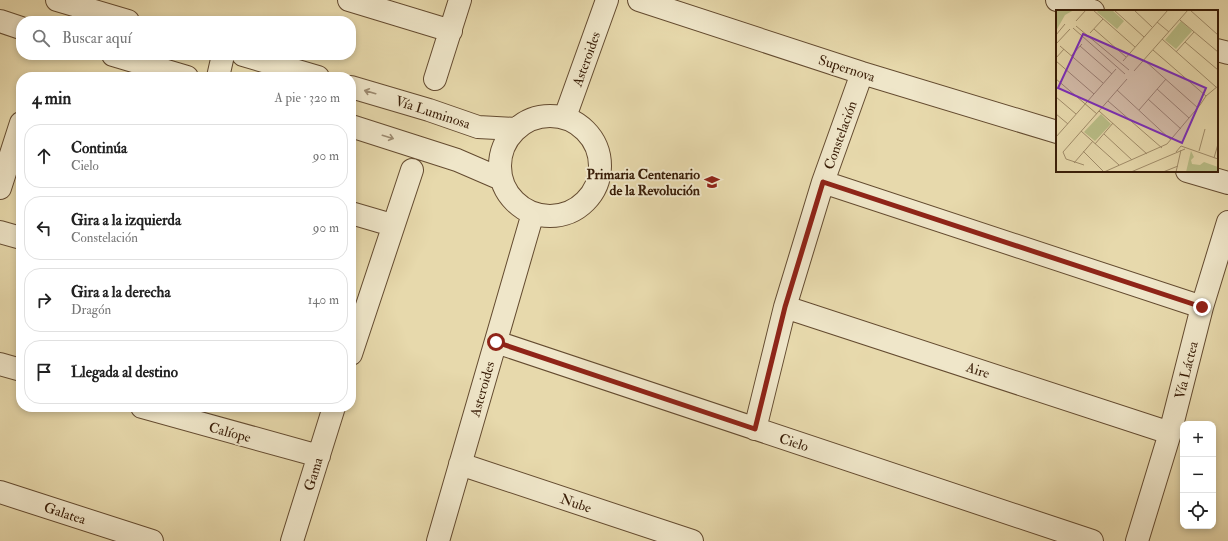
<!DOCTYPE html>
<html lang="es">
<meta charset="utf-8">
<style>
:root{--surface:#fff;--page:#f6f6f6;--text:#222;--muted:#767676;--line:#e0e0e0}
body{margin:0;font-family:"IM FELL Double Pica",serif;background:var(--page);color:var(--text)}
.controls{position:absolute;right:12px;bottom:12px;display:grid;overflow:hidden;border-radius:8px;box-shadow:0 2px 6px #0003}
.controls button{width:36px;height:36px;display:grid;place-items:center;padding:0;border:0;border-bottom:1px solid var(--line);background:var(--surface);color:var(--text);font:20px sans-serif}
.stop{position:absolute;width:12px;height:12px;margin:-9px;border:3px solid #8f2418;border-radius:50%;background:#fff}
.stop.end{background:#8f2418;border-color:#fff;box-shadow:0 1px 4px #0008}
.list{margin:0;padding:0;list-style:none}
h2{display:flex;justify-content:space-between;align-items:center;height:52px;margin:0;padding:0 16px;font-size:17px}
h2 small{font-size:13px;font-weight:400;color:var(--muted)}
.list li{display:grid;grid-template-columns:26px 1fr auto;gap:12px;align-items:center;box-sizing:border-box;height:64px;margin:0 8px 8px;padding:0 8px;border:1px solid var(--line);border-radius:16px}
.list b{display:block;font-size:15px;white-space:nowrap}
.list p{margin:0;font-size:13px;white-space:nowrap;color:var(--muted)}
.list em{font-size:13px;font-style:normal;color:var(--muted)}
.icon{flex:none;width:22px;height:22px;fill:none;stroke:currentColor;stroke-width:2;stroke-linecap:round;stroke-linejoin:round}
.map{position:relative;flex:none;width:1228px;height:541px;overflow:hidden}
.search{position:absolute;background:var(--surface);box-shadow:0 2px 6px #0003;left:16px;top:16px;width:340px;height:44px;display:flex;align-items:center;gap:10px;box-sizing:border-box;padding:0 14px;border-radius:16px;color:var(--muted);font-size:15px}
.panel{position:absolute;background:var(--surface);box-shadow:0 2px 6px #0003;left:16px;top:72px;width:340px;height:340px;border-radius:16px}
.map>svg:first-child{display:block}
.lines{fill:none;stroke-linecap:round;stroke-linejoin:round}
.minor-casing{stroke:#644b30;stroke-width:24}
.minor{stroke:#efe6c9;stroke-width:22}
.oneway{stroke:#9d8b71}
.route{stroke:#8f2418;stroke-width:5}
.labels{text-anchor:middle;stroke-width:4;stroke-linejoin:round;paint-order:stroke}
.street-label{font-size:14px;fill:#381c06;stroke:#efe6c9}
.poi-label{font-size:14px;font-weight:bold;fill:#381c06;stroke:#efe6c9;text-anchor:end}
.inset-road{fill:none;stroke:#a18d6a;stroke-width:1}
.view{fill:#7b2cbf;fill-opacity:0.15;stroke:#7b2cbf;stroke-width:2}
.inset-edge{fill:none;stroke:#381c06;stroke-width:2}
</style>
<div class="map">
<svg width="1228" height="541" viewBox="0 0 1228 541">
<rect width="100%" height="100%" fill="#e7d9ac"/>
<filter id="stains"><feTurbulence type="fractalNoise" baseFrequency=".005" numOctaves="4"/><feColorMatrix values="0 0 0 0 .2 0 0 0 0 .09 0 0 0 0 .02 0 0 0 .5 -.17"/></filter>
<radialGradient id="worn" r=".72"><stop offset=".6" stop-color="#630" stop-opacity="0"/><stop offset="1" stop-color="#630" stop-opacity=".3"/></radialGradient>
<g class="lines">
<!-- minor casing -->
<g class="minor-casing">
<path id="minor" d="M57 0 128 21
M349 0 451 31
M639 0 862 73 1057 132
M1057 0 1093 11
M0 21 21 28
M1217 50 1228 53
M113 55 187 77
M243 55 318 77
M218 77 223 55
M435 79 460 0
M351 87 429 110 478 127 516 129
M500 166a50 50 0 1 1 100 0a50 50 0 1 1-100 0Z
M565 117 607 0
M351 126 457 160 501 179
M1187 171 1228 183
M823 182 1202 307
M0 188 21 123
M351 213 392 225
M0 232 21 238
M785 307 1170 433
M496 342 1092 541
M351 354 412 170
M0 364 21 370
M142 407 319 456
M755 429 785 307 823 182 862 73
M460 464 692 541
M0 492 152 541
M292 541 334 407
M438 541 533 213
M1137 541 1170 433 1202 307 1228 222"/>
</g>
<!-- minor -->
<use href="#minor" class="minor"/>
</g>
<!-- one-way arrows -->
<defs><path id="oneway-shaft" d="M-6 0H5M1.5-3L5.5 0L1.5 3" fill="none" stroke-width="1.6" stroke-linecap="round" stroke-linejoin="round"/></defs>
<g class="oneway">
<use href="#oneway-shaft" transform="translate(370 92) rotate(-164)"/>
<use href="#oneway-shaft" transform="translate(388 137) rotate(17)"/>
</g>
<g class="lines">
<!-- route -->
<path class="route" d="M496 342 755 429 785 307 823 182 1202 307"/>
</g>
<!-- icons -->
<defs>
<g id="school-bare" transform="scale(1.2)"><path d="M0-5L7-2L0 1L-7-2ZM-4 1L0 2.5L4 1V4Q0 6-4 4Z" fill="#8f2418" stroke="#efe6c9" stroke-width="2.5" paint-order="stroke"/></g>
</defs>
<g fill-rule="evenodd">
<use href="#school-bare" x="712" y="182"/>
</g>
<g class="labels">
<!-- street labels -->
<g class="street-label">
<text transform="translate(586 59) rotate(-70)" y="5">Asteroides</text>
<text transform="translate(847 68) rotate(18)" y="5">Supernova</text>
<text transform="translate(433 112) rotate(18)" y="5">Vía Luminosa</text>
<text transform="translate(840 135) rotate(-70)" y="5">Constelación</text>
<text transform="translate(978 370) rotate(18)" y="5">Aire</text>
<text transform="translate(1186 370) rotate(-76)" y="5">Vía Láctea</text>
<text transform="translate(482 389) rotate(-74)" y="5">Asteroides</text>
<text transform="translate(230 432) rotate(15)" y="5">Calíope</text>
<text transform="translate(794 442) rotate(18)" y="5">Cielo</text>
<text transform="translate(313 474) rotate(-73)" y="5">Gama</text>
<text transform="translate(576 503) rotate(19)" y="5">Nube</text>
<text transform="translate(65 513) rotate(18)" y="5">Galatea</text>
</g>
<!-- poi labels -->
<g class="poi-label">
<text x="700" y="179">Primaria Centenario<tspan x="700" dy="16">de la Revolución</tspan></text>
</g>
</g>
<!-- overview -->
<g transform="translate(1056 10)">
<rect width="162" height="162" fill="#e7d9ac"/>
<path d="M0 0H18L9 5 0 21ZM43 0H56L68 11 61 19 41 2ZM125 11 136 21 120 39 109 30ZM45 104 55 114 39 131 28 122ZM135 141 138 147 135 150 136 154 144 155 148 152 162 157V162H130Z" fill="#b9be87"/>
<path class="inset-road" d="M37 0 79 37M58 0 88 27M78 0 96 17M134 0 162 25M124 10 162 42M20 11 30 0M101 12 113 22M20 16 73 60M17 18 69 64M38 19 70 47M34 23 47 9M0 25 9 14M106 29 160 77M129 32 162 60M0 34 14 19M4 36 47 73M24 36 56 64M97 40 150 86M120 42 138 22M15 46 26 34M0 48 8 39M88 50 142 98M0 51 38 84M67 51 112 0M78 61 132 0M0 69 41 104M101 79 133 108M61 80 115 130M0 87 20 104M92 89 125 119M52 91 106 138M83 100 110 69M43 101 91 144M0 104 12 114M25 121 63 155M48 124 76 150M0 127 60 59M39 134 57 113M27 141 48 162M143 141 149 119M120 142 125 136 162 149M158 148 162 134M18 153 37 131M28 155 10 149 7 142 71 69M48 162 111 134 144 95 150 86 162 76M75 162 129 139M107 162 122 156M120 162 125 140"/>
<path class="view" d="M27 24 150 78 126 133 2 78Z"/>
<rect width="162" height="162" class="inset-edge"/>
</g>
<rect width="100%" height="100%" filter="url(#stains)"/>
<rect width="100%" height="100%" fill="url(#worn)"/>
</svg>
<div class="controls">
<button>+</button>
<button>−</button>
<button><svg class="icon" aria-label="locate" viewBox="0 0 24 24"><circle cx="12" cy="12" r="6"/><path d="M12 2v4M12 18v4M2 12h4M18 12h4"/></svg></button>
</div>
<div class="stop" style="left:496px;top:342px"></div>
<div class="stop end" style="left:1202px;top:307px"></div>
<div class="search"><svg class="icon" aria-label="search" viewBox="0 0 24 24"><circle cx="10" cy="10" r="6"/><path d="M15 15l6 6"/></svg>Buscar aquí</div>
<section class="panel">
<h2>4 min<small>A pie · 320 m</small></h2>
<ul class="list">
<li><svg class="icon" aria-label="ahead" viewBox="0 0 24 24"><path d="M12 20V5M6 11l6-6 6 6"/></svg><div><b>Continúa</b><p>Cielo</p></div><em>90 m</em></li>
<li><svg class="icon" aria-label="left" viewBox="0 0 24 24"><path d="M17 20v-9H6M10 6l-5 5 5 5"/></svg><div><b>Gira a la izquierda</b><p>Constelación</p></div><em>90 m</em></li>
<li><svg class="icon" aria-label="right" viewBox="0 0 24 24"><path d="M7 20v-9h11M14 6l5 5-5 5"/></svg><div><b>Gira a la derecha</b><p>Dragón</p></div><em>140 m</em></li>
<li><svg class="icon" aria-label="arrive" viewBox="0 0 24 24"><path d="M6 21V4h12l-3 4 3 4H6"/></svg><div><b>Llegada al destino</b></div></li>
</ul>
</section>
</div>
